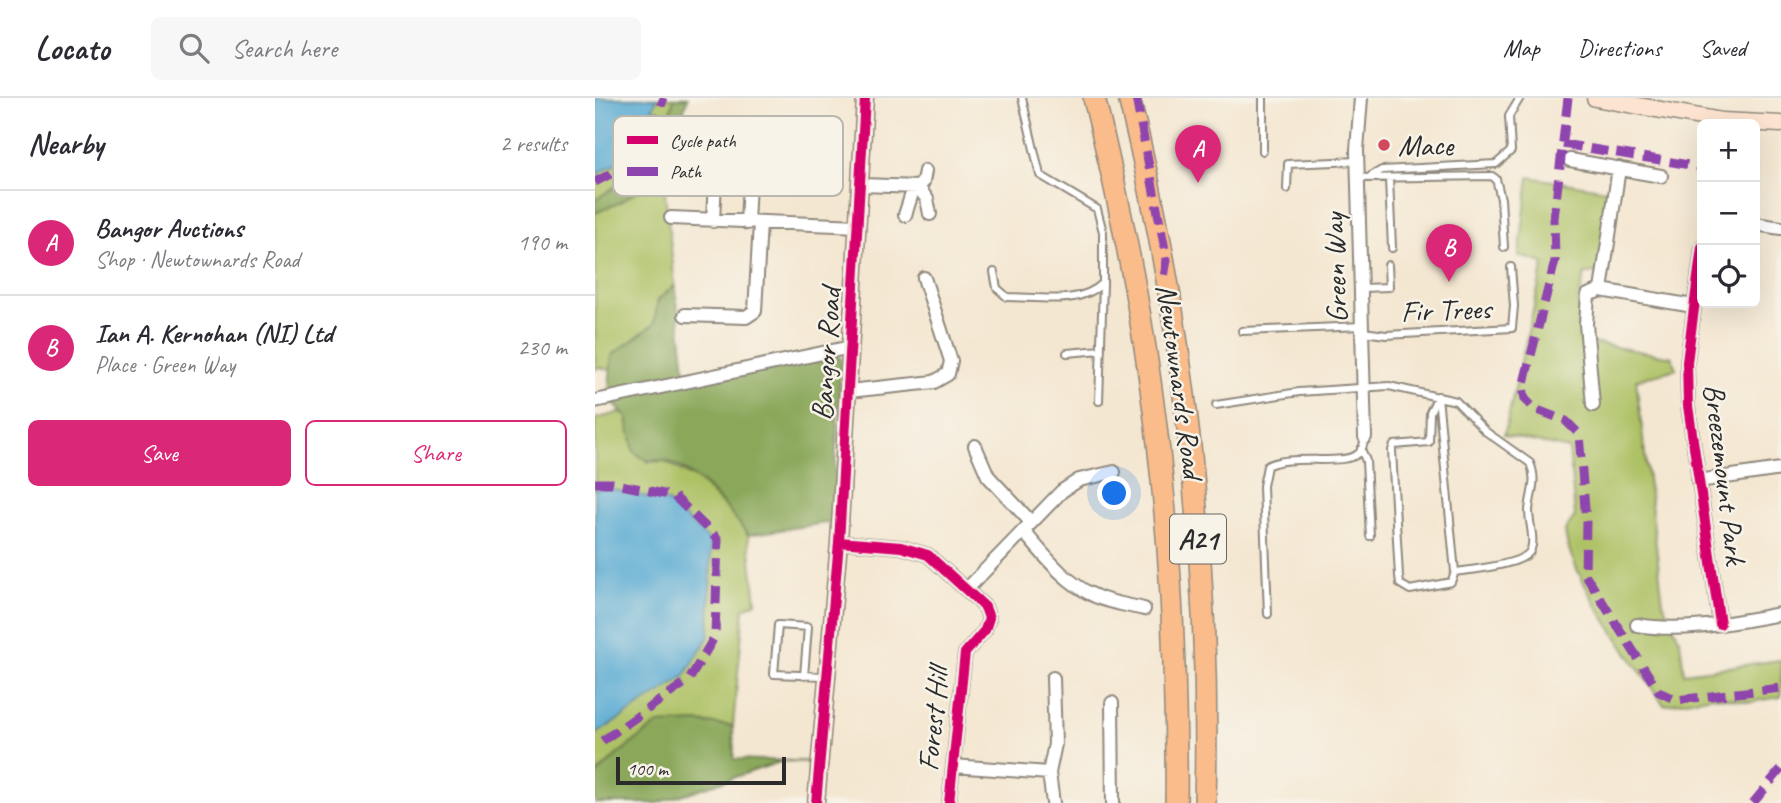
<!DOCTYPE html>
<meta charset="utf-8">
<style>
:root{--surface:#fff;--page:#f7f7f7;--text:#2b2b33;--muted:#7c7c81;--line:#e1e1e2;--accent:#db2777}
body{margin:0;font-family:Caveat,sans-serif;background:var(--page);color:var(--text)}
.controls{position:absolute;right:21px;top:21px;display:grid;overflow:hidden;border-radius:10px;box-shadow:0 7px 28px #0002}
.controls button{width:63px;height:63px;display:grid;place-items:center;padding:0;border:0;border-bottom:2px solid var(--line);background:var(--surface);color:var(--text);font:35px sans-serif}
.scale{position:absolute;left:21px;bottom:18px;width:170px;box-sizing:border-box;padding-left:7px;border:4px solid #2b2b2b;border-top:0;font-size:19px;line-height:24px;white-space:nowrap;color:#2b2b2b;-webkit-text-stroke:5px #f7f3e8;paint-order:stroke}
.you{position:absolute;left:520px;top:396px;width:24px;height:24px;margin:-18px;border:5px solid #fff;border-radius:50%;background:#1a73e8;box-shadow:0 0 0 10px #1a73e833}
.badge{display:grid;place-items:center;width:46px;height:46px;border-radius:50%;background:var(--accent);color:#fff;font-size:23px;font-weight:700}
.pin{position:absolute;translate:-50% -58px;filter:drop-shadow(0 2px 4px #0008)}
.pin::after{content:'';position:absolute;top:37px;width:24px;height:21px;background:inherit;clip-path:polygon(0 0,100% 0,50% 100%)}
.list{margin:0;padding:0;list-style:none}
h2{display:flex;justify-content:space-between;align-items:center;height:91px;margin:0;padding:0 28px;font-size:30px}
h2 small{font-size:23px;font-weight:400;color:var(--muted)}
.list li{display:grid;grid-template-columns:46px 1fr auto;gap:21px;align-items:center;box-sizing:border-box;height:105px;padding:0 28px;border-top:2px solid var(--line)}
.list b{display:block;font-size:26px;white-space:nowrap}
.list p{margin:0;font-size:23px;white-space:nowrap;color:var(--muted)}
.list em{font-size:23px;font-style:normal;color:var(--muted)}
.actions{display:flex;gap:14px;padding:21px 28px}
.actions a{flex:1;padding:16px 0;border:2px solid var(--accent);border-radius:10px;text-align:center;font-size:24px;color:var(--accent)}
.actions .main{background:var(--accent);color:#fff}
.icon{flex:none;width:38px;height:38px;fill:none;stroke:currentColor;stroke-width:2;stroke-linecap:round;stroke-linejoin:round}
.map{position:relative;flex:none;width:1186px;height:705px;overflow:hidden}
header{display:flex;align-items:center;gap:42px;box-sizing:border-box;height:98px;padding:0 35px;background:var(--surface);border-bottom:2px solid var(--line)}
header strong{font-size:33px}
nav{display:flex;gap:38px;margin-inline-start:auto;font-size:24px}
.search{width:490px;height:63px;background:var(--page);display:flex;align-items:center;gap:18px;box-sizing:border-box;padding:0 24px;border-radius:10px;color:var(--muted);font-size:26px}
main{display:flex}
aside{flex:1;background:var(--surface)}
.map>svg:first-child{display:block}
.green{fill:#adc165;stroke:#6c7648;stroke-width:2}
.forest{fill:#8aa75a;stroke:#5a6942;stroke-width:2}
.water{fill:#58aad3;stroke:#426a7f;stroke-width:2}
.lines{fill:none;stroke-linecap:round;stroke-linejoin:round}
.lane-casing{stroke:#90897e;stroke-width:10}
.street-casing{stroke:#90897e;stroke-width:16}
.secondary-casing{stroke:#90897e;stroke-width:19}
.highway-casing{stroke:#90897e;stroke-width:24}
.lane{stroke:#fff;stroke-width:6}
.street{stroke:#fff;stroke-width:12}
.secondary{stroke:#fde4d0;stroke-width:16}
.highway{stroke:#f9bc8a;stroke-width:21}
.quiet{stroke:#8e44ad;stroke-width:9;stroke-dasharray:18 9;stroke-linecap:butt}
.cycleway-casing{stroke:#f7f3e8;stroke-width:15}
.cycleway{stroke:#d6006c;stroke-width:10}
.poi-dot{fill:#d1495b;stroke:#f7f3e8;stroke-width:2.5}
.labels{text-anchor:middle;stroke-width:5;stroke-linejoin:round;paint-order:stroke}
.shield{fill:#f7f3e8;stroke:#686764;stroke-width:2}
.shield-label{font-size:28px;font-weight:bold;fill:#2b2b2b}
.poi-label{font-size:30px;fill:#2b2b2b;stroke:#f7f3e8;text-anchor:start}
.street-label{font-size:30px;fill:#2b2b2b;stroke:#f7f3e8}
.key{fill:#f7f3e8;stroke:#bab7af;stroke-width:2}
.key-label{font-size:19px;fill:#2b2b2b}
</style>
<header>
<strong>Locato</strong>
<div class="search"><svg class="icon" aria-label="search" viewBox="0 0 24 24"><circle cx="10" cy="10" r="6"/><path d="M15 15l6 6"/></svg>Search here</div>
<nav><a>Map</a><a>Directions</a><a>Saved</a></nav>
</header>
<main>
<aside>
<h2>Nearby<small>2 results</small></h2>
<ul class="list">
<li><span class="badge">A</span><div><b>Bangor Auctions</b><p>Shop · Newtownards Road</p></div><em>190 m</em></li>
<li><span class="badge">B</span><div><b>Ian A. Kernohan (NI) Ltd</b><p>Place · Green Way</p></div><em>230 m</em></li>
</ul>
<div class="actions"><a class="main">Save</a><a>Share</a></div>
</aside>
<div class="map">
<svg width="1186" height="705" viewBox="0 0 1186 705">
<rect width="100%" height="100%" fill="#f7f3e8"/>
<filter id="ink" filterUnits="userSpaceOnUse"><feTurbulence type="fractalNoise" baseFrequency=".0143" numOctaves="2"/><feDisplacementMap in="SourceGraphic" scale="14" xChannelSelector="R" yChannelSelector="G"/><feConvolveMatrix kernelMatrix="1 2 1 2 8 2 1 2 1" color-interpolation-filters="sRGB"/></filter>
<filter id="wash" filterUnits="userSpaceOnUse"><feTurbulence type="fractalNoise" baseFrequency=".00686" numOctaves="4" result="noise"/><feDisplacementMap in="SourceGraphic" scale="28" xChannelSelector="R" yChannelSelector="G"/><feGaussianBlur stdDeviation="1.57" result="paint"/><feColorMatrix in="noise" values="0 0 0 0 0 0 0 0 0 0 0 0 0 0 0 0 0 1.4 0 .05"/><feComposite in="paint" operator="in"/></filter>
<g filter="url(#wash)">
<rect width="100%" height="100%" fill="#f4e7d1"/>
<!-- green -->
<path class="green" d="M62 0H79L63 60 0 102V77L41 55Z
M68 76 80 187 63 202 59 226 18 257 16 272 2 269 0 272V115L23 105Z
M934 79 1018 93 1003 175 990 176 983 203 986 243 1077 259 1081 271 1041 282 1068 505 1085 543 1089 575 1186 562V599L1155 604 1118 598 1069 607C1041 566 973 478 970 432L980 418 974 351 909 337 949 165 924 158Z
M26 314 32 319 34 334 53 364 69 363 103 382 139 418 153 437 161 504 149 511 138 628 101 624 24 655 0 678V321Z"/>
<!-- forest -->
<path class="forest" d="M79 0H93L68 76 23 105 0 115V102L63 60Z
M80 187 91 279 241 256 246 261 237 424 153 437C135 412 100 371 70 363 53 359 58 368 39 354L32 319 13 300 17 257 59 226 63 202Z
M101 624 138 628 139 661 224 664 188 663 63 705H0V678L24 655 63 626Z"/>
<!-- water -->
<path class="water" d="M0 0H62L41 55 0 77Z
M12 390 73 404 116 444 114 538 89 579 0 637V391Z"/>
</g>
<g filter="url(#ink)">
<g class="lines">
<!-- lane casing -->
<g class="lane-casing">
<path id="lane" d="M668 0V53
M776 78 787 72 901 66 916 53 914 18 925 0
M764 80 897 78 901 81 906 101 909 149
M794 81 797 150
M692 91 693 66 763 63
M399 174 402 190 412 199C443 199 485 208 508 185V134L502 111 445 77 427 0
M767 190 794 189 793 167
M647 233 767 228
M768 234 791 237 917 230 919 208 916 169
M472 255 506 252
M843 298 835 314 834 344 799 347 797 352 804 478 805 486 815 492 856 484 860 474
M504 303 508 186
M621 307 704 294 794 288 861 303 890 333 935 365C943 383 935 396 934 413 934 425 940 441 936 451 932 467 874 472 860 474L843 298
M766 351 771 363 775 438
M673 516 668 388 672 368C694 355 750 369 764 355 768 351 769 345 770 339
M209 578 213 529 183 527 179 576 230 578"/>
</g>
<!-- street casing -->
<g class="street-casing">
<path id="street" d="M766 0 762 52 770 339
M975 62 1066 78
M267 87 323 89 328 84 330 73
M323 89 332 101 335 116
M310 117 319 89
M76 120 264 128
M118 123 120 82 154 84 152 125
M1160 126 1186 130
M1107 149 1092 264 1093 308 1125 526
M1006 192 1024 70
M90 217 151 219 160 213 165 125
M254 293 339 284 353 276 356 263 329 180
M0 303 256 249
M998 307 991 226 993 197 1006 192 1098 208
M380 348 393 378 435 423
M1103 383 1186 371
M429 434C449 457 471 486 500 498 515 505 533 507 549 511
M244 444 306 449 333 457 390 509 394 520 390 532 370 555 354 705
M372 491 467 393 484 382 519 374
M1042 527C1090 535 1139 524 1186 516
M517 605 518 705
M358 668 454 675
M458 705 454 675 460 646 458 580"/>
</g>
<!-- secondary casing -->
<g class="secondary-casing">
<path id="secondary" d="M1000 0 1127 23 1186 26
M221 705 244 444 270 0"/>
</g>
<!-- highway casing -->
<g class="highway-casing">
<path id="highway" d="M499 0C547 192 573 369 579 567 580 613 582 659 581 705
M534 0C590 225 616 473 610 705"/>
</g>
<!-- lane -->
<use href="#lane" class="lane"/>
<!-- street -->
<use href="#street" class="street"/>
<!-- secondary -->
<use href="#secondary" class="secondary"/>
<!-- highway -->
<use href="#highway" class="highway"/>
<!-- quiet -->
<path class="quiet" d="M541 0 572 162 569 179
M973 0 959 120 960 163 928 289 930 301 940 311 971 323 984 336 991 423 990 476 1064 594 1081 602 1186 590
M968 46 1107 69
M0 84 46 60 69 0
M0 385H17L79 398 123 441 120 538 94 582 0 648
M1158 705 1186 671"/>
<!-- cycleway casing -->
<g class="cycleway-casing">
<path id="cycleway" d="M1107 149 1092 264 1093 308 1125 526
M244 444 306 449 333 457 390 509 394 520 390 532 370 555 354 705
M221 705 244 444 270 0"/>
</g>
<!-- cycleway -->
<use href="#cycleway" class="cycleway"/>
</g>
</g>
<!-- markers -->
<circle class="poi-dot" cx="789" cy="47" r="7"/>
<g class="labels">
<!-- shield labels -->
<rect class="shield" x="575" y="416.5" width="56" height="49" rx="5"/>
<g class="shield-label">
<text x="603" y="451">A21</text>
</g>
<!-- poi labels -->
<g class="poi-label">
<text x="803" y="57">Mace</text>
</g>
<!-- street labels -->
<g class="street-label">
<text transform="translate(740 170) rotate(-92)" y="10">Green Way</text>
<text transform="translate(851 212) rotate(-2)" y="10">Fir Trees</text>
<text transform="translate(231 256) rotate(-86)" y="10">Bangor Road</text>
<text transform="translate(585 283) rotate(82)" y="10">Newtownards Road</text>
<text transform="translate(1130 376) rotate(83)" y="10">Breezemount Park</text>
<text transform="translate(338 621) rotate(-84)" y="10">Forest Hill</text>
</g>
</g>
<!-- legend -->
<rect x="18" y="18" width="230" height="80" rx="10" class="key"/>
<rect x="32" y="38" width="31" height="8" fill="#d6006c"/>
<rect x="32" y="69" width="31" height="9" fill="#8e44ad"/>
<g class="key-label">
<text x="75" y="49">Cycle path</text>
<text x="75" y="80">Path</text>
</g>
</svg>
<div class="controls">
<button>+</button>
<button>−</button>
<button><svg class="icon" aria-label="locate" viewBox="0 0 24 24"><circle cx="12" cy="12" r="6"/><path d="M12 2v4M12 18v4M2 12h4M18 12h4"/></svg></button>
</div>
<div class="scale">100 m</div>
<div class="you"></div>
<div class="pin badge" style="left:603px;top:85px">A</div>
<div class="pin badge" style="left:854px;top:184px">B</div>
</div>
</main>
